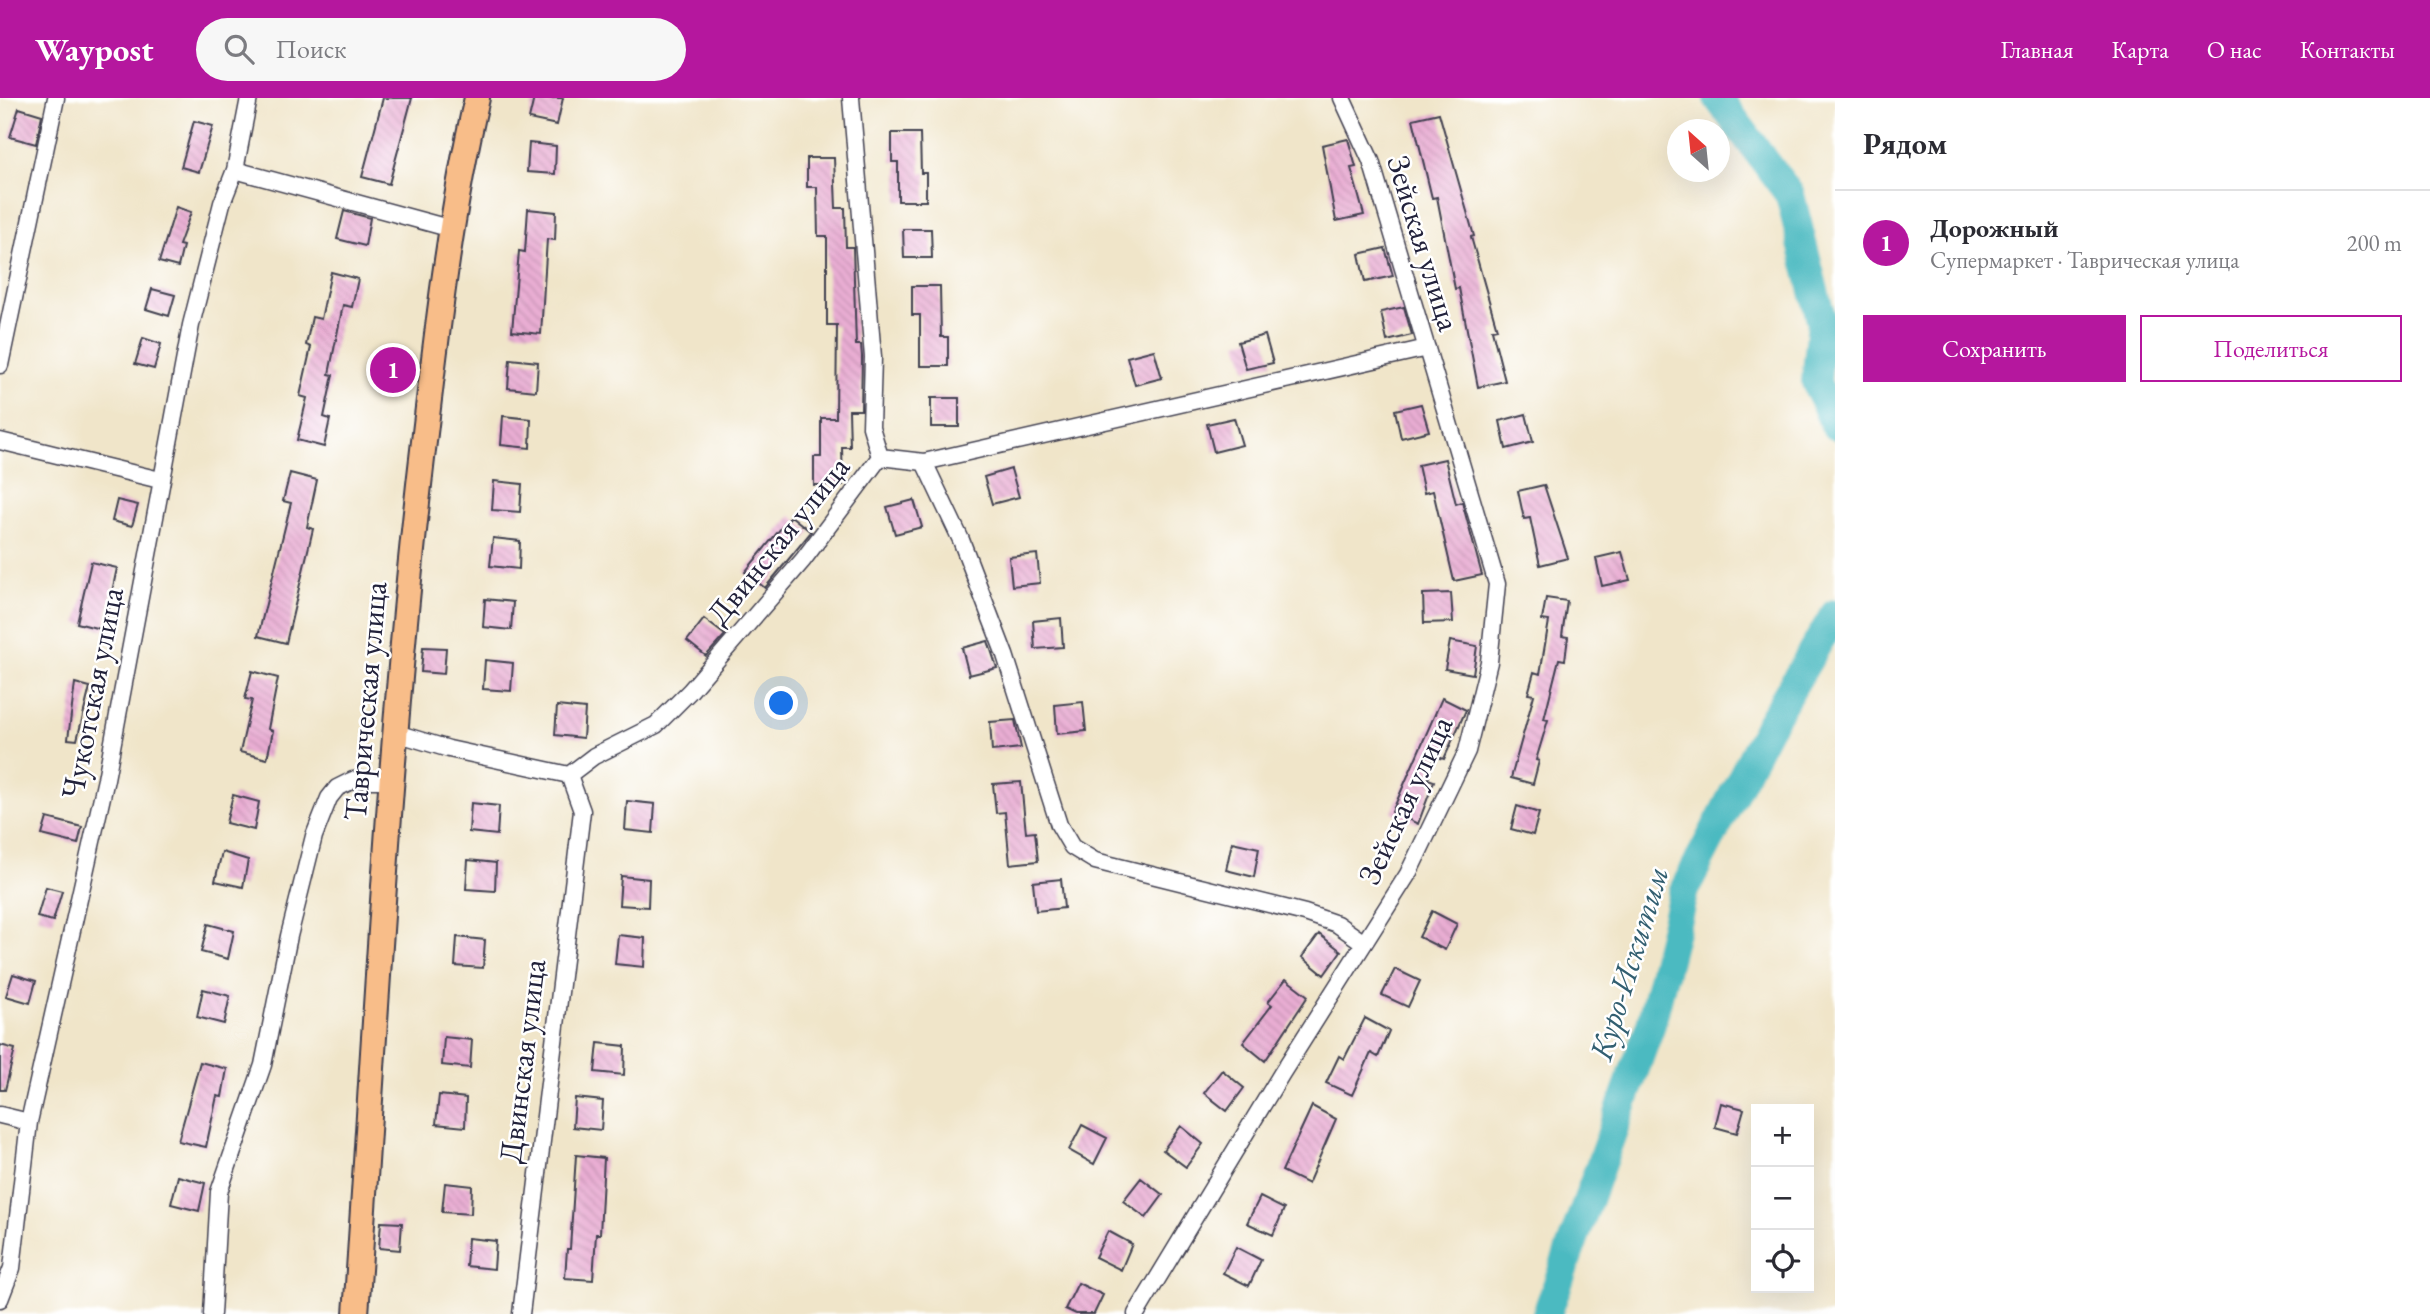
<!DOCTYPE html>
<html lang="ru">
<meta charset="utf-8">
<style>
:root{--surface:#fff;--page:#f7f7f7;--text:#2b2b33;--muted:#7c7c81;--line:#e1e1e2;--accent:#b5179e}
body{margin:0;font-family:"EB Garamond",serif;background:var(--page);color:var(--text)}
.controls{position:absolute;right:21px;bottom:21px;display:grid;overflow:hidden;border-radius:0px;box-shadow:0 7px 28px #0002}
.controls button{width:63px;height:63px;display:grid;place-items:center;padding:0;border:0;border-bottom:2px solid var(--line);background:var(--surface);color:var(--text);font:35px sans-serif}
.compass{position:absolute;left:1667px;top:21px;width:63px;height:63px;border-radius:50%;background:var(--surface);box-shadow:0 7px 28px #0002;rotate:333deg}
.you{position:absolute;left:782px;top:606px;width:24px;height:24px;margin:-18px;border:5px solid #fff;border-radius:50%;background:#1a73e8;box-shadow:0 0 0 10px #1a73e833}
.badge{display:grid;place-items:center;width:46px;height:46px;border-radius:50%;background:var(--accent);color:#fff;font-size:23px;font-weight:700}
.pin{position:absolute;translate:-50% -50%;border:4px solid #fff;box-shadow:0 2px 7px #0006}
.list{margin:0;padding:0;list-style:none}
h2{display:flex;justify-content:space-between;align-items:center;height:91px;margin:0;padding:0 28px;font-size:30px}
h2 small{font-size:23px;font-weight:400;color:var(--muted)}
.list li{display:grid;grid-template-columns:46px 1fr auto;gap:21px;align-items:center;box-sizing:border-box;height:105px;padding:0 28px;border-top:2px solid var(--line)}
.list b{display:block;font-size:26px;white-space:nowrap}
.list p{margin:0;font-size:23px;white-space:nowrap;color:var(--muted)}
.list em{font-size:23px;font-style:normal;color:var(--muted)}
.actions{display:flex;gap:14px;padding:21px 28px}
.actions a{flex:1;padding:16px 0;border:2px solid var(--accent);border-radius:0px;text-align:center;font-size:24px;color:var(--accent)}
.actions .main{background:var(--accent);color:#fff}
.icon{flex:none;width:38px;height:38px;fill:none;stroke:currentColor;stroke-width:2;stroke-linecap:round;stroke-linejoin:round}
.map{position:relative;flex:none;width:1835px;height:1216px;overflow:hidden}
header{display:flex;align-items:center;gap:42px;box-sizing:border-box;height:98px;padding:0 35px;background:var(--accent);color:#fff}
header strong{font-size:33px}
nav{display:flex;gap:38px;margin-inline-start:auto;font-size:24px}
.search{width:490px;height:63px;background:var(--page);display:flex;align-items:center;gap:18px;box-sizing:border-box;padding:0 24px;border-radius:38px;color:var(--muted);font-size:26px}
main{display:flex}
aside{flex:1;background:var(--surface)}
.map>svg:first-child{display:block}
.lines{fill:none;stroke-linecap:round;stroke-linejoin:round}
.river{stroke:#4bbac1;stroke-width:30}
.building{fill:url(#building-back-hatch)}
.minor-casing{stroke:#413f50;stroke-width:19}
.primary-casing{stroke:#413f50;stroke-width:28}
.minor{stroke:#fff;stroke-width:16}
.primary{stroke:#f8bd89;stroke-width:24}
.labels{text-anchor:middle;stroke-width:5;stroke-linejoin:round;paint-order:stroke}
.street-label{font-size:32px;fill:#22223b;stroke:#fff}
.water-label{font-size:33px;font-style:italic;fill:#325f71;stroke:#fff}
</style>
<header>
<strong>Waypost</strong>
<div class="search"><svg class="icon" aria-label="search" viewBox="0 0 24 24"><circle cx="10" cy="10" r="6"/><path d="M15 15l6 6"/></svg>Поиск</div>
<nav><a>Главная</a><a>Карта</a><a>О нас</a><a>Контакты</a></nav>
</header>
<main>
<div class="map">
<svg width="1835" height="1216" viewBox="0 0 1835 1216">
<defs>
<pattern id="building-back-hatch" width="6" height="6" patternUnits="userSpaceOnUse" patternTransform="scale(1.75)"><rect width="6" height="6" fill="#e9add3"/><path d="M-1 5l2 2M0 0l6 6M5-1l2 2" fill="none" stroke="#c895b6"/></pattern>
</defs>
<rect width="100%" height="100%" fill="#fff"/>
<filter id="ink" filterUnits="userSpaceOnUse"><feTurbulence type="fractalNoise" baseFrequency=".0143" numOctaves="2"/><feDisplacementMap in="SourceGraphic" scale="14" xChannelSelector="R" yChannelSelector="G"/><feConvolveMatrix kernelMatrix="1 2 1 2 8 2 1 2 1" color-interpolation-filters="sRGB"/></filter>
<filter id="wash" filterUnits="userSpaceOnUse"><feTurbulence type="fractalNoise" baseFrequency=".00686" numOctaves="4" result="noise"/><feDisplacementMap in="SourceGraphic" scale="28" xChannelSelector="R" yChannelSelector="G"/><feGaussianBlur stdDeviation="1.57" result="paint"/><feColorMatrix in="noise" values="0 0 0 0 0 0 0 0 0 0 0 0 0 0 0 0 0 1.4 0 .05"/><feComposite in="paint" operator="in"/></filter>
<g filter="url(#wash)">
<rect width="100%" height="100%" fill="#f0e5c9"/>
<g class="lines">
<!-- river -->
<path class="river" d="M1718 0 1790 97 1822 225 1816 284 1835 327
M1547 1216 1651 926 1684 792 1768 629 1835 516"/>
</g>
<g id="blocks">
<!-- building -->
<path class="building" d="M383 0H412L389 86 362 79Z
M534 0H563L557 27 529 21Z
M19 10 42 17 36 46 10 39Z
M1439 15 1474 138 1471 139 1497 231 1492 232 1505 283 1478 289 1459 190 1455 191 1437 99 1432 100 1413 21Z
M194 23 213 28 199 74 181 69Z
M892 35H920L921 75H926V103H898V64H892Z
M1348 41 1356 69 1351 70 1364 117 1336 123 1322 47Z
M529 45 556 48 555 76 527 74Z
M807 60H834L836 110H845L846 149H853L856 247H861L862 259 861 312H849L850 349H842L843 387H814V359H821V320H836L837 227H827V138H818L817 89H807Z
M176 109 191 114 179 147 183 148 178 169 159 164Z
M528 111 556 114 555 142 547 141 541 236 512 233 519 153 525 154Z
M344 113 370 120 365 148 337 141Z
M903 131H931L932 160H904Z
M1385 150 1393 178 1365 184 1359 156Z
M331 174 358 181 352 209 343 207 329 276 333 277 324 319 330 321 324 349 297 342 307 300 300 298 311 249 306 247 312 219 321 221Z
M912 188H940L941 239H948V268H920V217H912Z
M152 191 175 197 169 218 146 211Z
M1404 209 1412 237 1387 243 1381 214Z
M1265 237 1273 265 1246 271 1238 244Z
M143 240 161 246 154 271 135 266Z
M1154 252 1162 280 1135 287 1127 259Z
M383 260 405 261 404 284H382Z
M510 261 538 264 536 293 508 290Z
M931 300H959V329H931Z
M1421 306 1429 333 1401 340 1395 312Z
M1526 316 1533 344 1506 351 1500 323Z
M503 318 531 321 530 350 501 347Z
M1234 320 1242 347 1214 354 1207 326Z
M1445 361 1456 406 1462 404 1482 477 1454 483 1433 393 1424 395 1418 367Z
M1011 371 1019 399 992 406 984 379Z
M290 375 317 382 307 429 313 431 286 545 258 538 291 405 283 403Z
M494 383 522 386 520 414 492 412Z
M1544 387 1568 460 1540 467 1530 420 1524 421 1518 393Z
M117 402 138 407 132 428 112 423Z
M914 402 922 429 895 436 887 409Z
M791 418 811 434 765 490 745 474Z
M493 440 520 443 519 471 490 468Z
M1622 454 1630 482 1602 488 1596 460Z
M1037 456 1040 485 1012 488 1009 459Z
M91 464 117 470 104 532 77 525Z
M1451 495 1453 524 1424 525 1423 496Z
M1546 500 1567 503 1562 538 1568 539 1565 562 1559 561 1544 621 1548 622 1536 662 1539 663 1533 686 1511 680 1534 597 1528 596 1534 574 1540 576 1549 523 1542 522Z
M485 501 513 504 511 532 483 529Z
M1061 520 1063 549 1035 551 1033 523Z
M704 521 725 537 706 558 687 543Z
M988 543 997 570 969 577 962 550Z
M1450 543 1477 548 1473 576 1445 571Z
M423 549 446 550 444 576 421 574Z
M485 562 513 565 511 593 483 591Z
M252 573 278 580 268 631 273 633 267 661 240 654 252 602 245 601Z
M75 585 90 589 77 642 68 641Z
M1442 600 1466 612 1444 661 1435 658 1428 681 1434 683 1418 726 1392 714Z
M1083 604 1086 633 1057 636 1055 607Z
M557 608 585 611 583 640 555 637Z
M1015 622 1021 650 992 653 990 624Z
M1021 684 1026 735 1035 734 1038 763 1010 766 1005 714 996 715 993 686Z
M233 697 259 704 254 732 226 725Z
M627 703 655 706 653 735 625 732Z
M471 705 499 708 497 737 469 734Z
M1517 708 1539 715 1533 737 1511 731Z
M47 720 82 729 78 746 42 737Z
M1232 744 1259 750 1254 779 1226 772Z
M222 754 248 762 243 789 215 783Z
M468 762 496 765 495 793 466 791Z
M621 778 649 781 648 809 619 807Z
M1061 781 1064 810 1036 813 1033 784Z
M46 789 62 793 53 823 37 819Z
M1432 813 1457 826 1445 852 1419 839Z
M208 826 234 833 228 861 201 854Z
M1319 836 1341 853 1324 877 1302 859Z
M618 837 645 840 644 869 615 866Z
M457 839 485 842 483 870 455 868Z
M1395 871 1420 883 1408 909 1382 897Z
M13 876 36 883 30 905 6 898Z
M1286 881 1308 898 1265 963 1243 945 1272 907 1268 904Z
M203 891 230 898 224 926 197 919Z
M1365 920 1389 933 1378 959 1371 955 1352 997 1326 985 1339 958 1344 961Z
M444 939 472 942 470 970 442 967Z
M598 945 625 948 624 977 595 974Z
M0 947 15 951 5 992H0Z
M200 964 227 971 222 999 217 998 206 1049 178 1043Z
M1222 972 1244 990 1227 1013 1204 995Z
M439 997 466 1000 465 1029 436 1026Z
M575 1000 603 1003 601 1032 573 1029Z
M1721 1005 1744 1011 1737 1035 1715 1029Z
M1312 1008 1336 1021 1308 1086 1282 1073Z
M1082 1027 1107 1040 1094 1066 1069 1052Z
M1181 1028 1203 1046 1186 1069 1163 1052Z
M576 1057 604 1060 600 1136H596L593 1182 565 1180 567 1151H570Z
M178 1078 205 1085 199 1113 171 1106Z
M1141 1080 1163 1097 1146 1120 1123 1103Z
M445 1085 472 1088 471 1116 442 1114Z
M1260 1099 1284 1111 1273 1137 1247 1125Z
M381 1124 402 1125 400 1152 379 1150Z
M1108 1133 1132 1146 1121 1172 1095 1159Z
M468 1140 496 1143 494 1171 466 1168Z
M1236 1149 1261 1162 1249 1188 1223 1175Z
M1078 1185 1103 1197 1094 1216H1076L1065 1211Z"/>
</g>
</g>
<g filter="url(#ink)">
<use href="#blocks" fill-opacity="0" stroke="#413f50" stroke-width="2"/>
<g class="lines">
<!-- minor casing -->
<g class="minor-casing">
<path id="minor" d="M235 72 452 131
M0 267 56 0
M0 343 160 382
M880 359 924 364 1427 250
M924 364 961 442 1005 557 1059 727 1072 749 1095 763 1305 815 1337 826 1364 845
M396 635 449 651 569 677 594 658 656 627 690 593 803 462 880 359 871 329 873 259 851 0
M0 1017 29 1024
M0 1201 12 1170 29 1024 106 681 191 227 222 105 235 72 249 0
M212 1216 219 1094 263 967 289 838 314 738 329 700 337 690 353 682H390
M521 1216 582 713 569 677
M1136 1216 1282 975 1408 776 1467 653 1489 564 1497 486 1371 63 1342 0"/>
</g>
<!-- primary casing -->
<g class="primary-casing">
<path id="primary" d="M356 1216C376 928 389 639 423 352 437 234 450 116 477 0"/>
</g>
<!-- minor -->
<use href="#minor" class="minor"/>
<!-- primary -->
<use href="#primary" class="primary"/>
</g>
</g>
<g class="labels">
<!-- street labels -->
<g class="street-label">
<text transform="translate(1424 145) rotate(73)" y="11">Зейская улица</text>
<text transform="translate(778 442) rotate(-51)" y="11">Двинская улица</text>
<text transform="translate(92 595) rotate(-79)" y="11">Чукотская улица</text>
<text transform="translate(365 603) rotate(-85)" y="11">Таврическая улица</text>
<text transform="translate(1405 702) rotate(-65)" y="11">Зейская улица</text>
<text transform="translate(522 963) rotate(-83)" y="11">Двинская улица</text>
</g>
<!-- water labels -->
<g class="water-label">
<text transform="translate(1628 865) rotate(-73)" y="12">Куро-Искитим</text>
</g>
</g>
</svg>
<div class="controls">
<button>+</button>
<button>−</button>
<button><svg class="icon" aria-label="locate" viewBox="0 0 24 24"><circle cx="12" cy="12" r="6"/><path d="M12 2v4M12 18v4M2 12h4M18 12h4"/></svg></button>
</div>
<svg class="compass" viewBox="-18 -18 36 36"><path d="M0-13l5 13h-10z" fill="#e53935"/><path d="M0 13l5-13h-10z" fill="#7c7c81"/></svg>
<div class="you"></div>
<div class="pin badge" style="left:393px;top:272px">1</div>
</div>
<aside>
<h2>Рядом<small></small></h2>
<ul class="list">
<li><span class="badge">1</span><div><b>Дорожный</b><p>Супермаркет · Таврическая улица</p></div><em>200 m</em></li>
</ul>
<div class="actions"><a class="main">Сохранить</a><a>Поделиться</a></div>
</aside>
</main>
